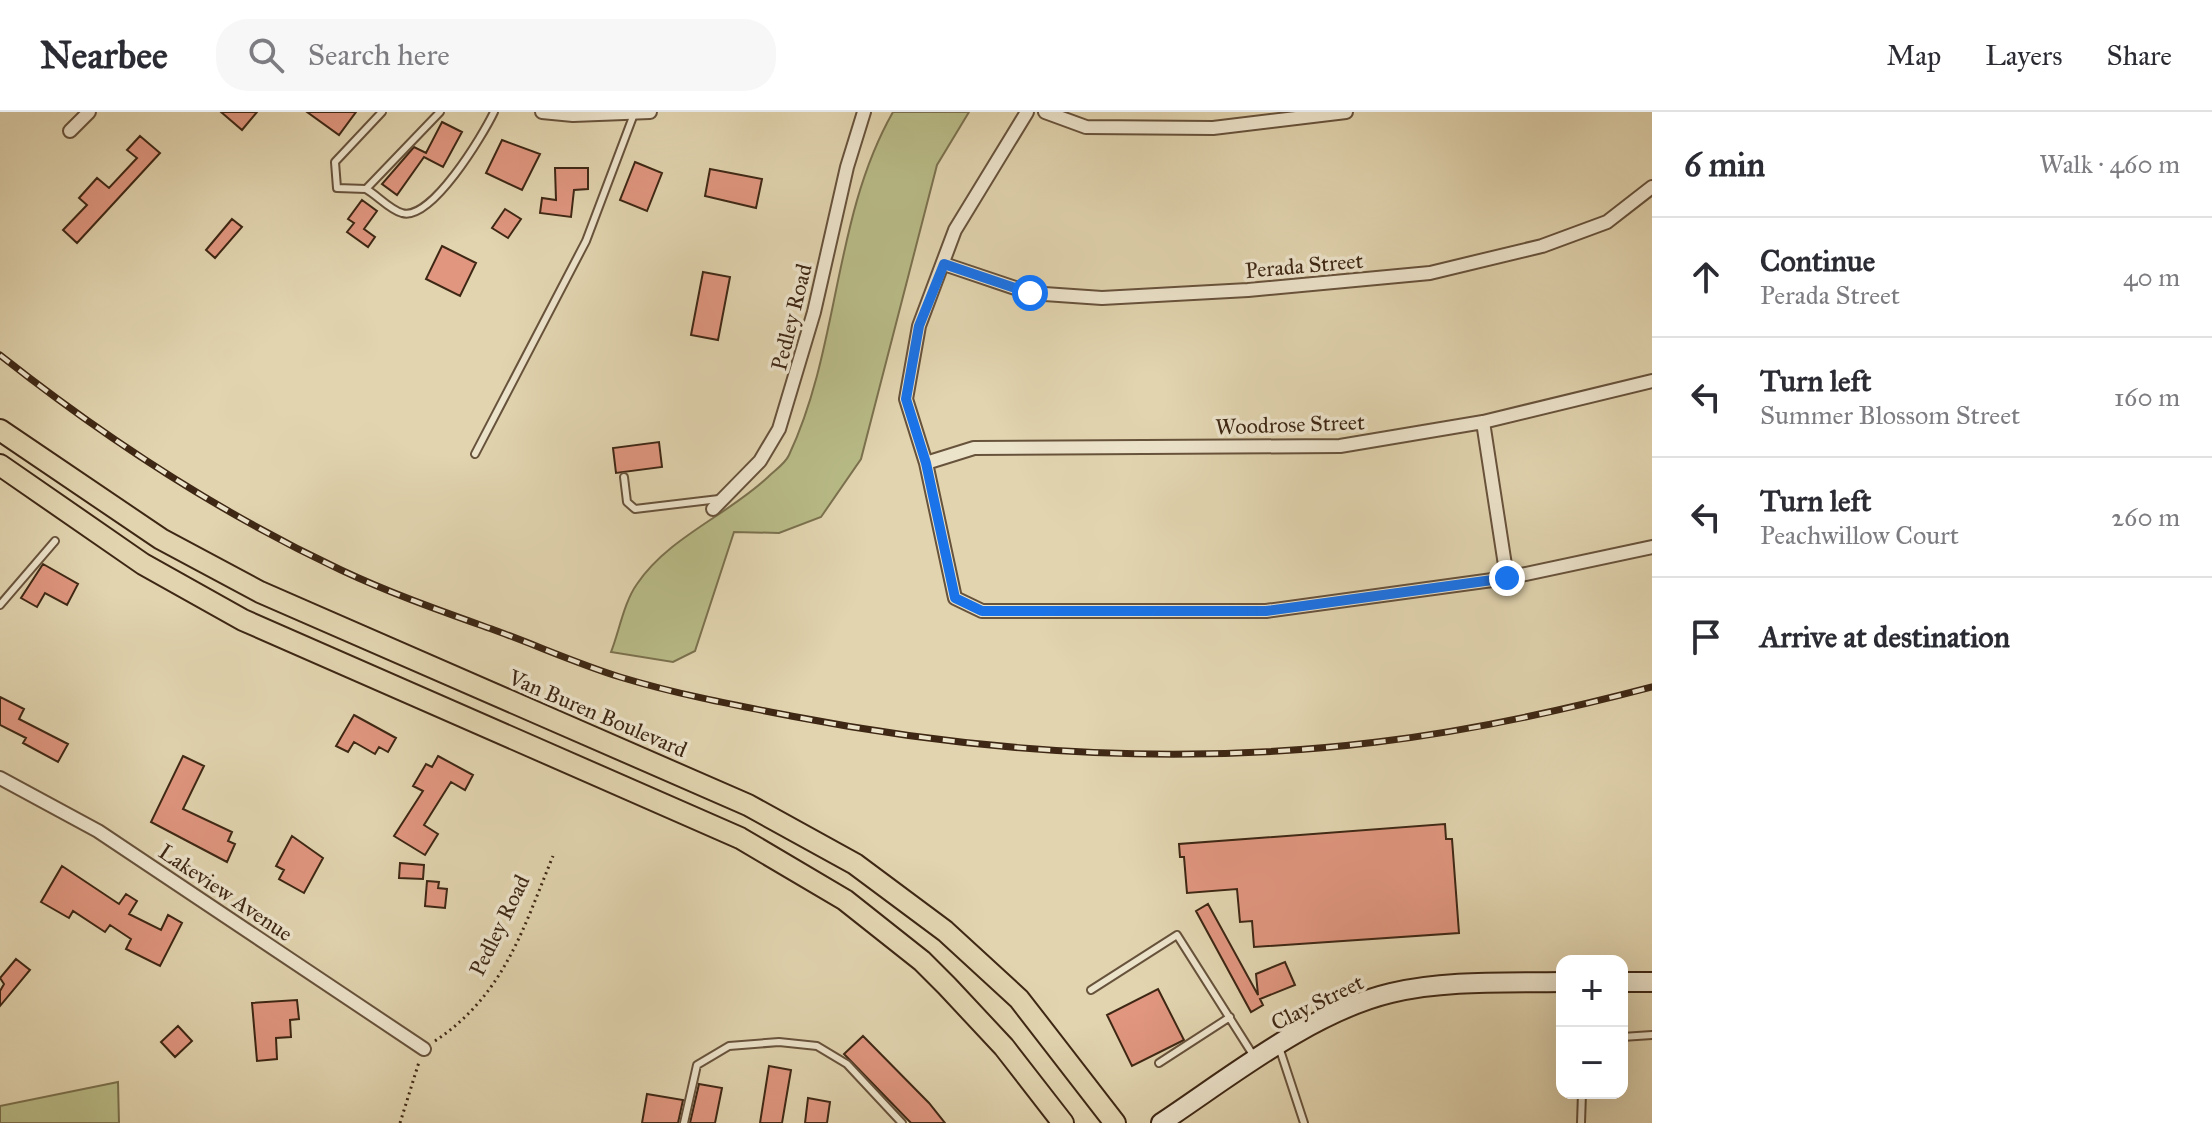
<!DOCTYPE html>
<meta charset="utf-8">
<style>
:root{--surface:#fff;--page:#f7f7f7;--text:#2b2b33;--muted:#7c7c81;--line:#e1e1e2}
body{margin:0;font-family:"IM FELL Great Primer",serif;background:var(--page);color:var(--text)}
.controls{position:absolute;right:24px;bottom:24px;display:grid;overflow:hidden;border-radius:16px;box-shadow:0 8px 32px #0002}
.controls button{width:72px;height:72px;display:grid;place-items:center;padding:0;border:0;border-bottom:2px solid var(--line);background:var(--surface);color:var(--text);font:40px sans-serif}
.stop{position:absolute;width:24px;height:24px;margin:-18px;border:6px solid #1a73e8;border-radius:50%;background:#fff}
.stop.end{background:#1a73e8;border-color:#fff;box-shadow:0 2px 8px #0008}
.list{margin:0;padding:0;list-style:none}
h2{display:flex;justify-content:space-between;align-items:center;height:104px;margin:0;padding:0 32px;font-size:34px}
h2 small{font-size:26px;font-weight:400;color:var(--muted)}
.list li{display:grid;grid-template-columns:52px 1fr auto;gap:24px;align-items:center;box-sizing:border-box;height:120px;padding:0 32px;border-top:2px solid var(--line)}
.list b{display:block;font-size:30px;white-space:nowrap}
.list p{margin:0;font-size:26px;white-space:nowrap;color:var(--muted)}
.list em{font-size:26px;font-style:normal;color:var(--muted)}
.icon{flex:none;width:44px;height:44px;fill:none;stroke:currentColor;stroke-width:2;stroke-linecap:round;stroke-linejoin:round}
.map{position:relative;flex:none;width:1652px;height:1011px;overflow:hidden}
header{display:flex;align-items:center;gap:48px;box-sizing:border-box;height:112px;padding:0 40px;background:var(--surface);border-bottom:2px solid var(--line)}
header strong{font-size:38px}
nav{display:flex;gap:44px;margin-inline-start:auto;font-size:28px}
.search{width:560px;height:72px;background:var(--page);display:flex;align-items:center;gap:20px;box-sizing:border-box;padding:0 28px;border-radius:32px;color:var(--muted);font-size:30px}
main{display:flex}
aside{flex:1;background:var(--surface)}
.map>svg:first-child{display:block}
.green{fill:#b8bb87;stroke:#7b714e;stroke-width:2}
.building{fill:#e0967f;stroke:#3e2714;stroke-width:2}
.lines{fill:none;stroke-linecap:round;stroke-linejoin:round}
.lane-casing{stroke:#67523b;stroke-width:10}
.street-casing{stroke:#67523b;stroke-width:16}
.secondary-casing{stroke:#3e2714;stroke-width:22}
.primary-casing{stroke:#3e2714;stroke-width:24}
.path{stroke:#3e2714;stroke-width:3;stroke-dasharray:2 4;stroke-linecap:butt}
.lane{stroke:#ece3cb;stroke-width:6}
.street{stroke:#ece3cb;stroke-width:12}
.secondary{stroke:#ece3cb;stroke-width:18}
.primary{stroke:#e1d4af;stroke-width:20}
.rail-casing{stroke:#3e2714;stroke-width:7}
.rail{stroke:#ece3cb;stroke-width:4;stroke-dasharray:12;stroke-linecap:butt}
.route{stroke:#1a73e8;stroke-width:10}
.labels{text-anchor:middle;stroke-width:7;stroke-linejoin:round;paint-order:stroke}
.street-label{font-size:22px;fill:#3e2714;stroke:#ece3cb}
</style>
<header>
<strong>Nearbee</strong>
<div class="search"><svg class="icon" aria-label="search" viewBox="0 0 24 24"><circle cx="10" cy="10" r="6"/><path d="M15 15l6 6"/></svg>Search here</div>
<nav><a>Map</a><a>Layers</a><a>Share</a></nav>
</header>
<main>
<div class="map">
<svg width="1652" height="1011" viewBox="0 0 1652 1011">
<rect width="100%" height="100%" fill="#e1d4af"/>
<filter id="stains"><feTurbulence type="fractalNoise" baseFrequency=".0025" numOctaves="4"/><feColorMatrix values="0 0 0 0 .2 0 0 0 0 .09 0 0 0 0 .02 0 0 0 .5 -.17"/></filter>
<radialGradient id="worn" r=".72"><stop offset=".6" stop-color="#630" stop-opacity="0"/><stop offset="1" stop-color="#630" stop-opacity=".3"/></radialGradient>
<!-- green -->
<path class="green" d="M893 0H969L937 53 861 347 821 405 779 421 734 420 695 539 673 550 611 540C619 520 624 490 637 472 669 425 728 403 768 365 775 358 785 352 789 343 840 235 833 105 893 0Z
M118 970 119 1011H0V994Z"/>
<!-- building -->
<path class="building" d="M221 0H257L242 18Z
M307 0H356L339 23Z
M442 10 462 20 443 55 424 45 397 83 382 72 414 35 426 41Z
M140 24 160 41 77 131 63 118 87 93 79 86 97 66 109 76 137 46 127 38Z
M502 28 540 42 522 78 486 61Z
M635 50 662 61 647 99 620 88Z
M555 56H588V77L574 78 571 105 540 101 542 86 556 88Z
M710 57 762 67 756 96 705 84Z
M362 88 377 99 364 117 375 125 368 135 347 120 354 111 348 107Z
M505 97 521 107 508 126 492 116Z
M232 107 242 115 215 146 206 138Z
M442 134 476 151 460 184 426 167Z
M703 160 730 165 718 228 691 223Z
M659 330 662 355 616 361 613 336Z
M43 452 78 472 67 493 45 481 37 495 21 486Z
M0 585 24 597 19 607 68 632 58 650 23 631 26 626 0 613Z
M354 603 396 626 388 640 379 635 375 642 354 630 348 640 336 634Z
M183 644 204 654 183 697 232 720 228 729 235 732 227 750 151 710Z
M438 644 473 663 465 678 451 670 424 713 438 722 425 743 394 724 423 679 413 674 426 652 432 655Z
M1445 712 1446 727H1452L1459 821 1254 835 1252 809 1240 810 1237 777 1187 781 1184 745H1180L1179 732Z
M292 724 323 746 304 781 279 767 284 758 276 754Z
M400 751 424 753 423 767 399 766Z
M62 754 119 792 126 782 137 789 129 802 161 818 168 803 182 811 160 854 126 837 131 827 110 813 105 820 73 799 69 806 41 790Z
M427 769 439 770 438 776 447 777 445 796 425 794Z
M1208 792 1258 883 1256 862 1285 850 1295 873 1260 887 1263 893 1251 900 1196 799Z
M16 847 30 858 0 894V879L4 872 0 866Z
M1158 877 1184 928 1132 954 1107 903Z
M297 888 299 907 290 908 291 925 276 926 277 947 257 949 252 891Z
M178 914 192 929 175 945 161 930Z
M863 924 929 991 945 1011H911L844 942Z
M769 954 791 958 782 1011H760Z
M699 972 722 976 715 1011H690Z
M647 982 683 988 678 1011H642Z
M808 986 830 990 827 1011H805Z"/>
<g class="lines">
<!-- lane casing -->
<g class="lane-casing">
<path id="lane" d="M440 0 366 77C377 83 390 98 402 101 431 110 483 23 494 0
M366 77 337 76 335 50 382 0
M475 342 586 129 634 2
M624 365 627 390 635 397 719 387
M0 493 55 429
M1091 878 1177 823 1255 946
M1622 925 1652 923
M1279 935 1304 1011
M1159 951 1230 905
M684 1011 697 953 729 934 779 930 817 934 847 952 902 1011
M1581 1011 1582 981"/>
</g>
<!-- street casing -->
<g class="street-casing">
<path id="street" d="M542 0 573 3 650 0
M1027 0 955 118 919 214 906 287 926 351 955 486 982 499H1266L1507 466 1652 435
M1045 0 1086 15 1213 16 1346 0
M70 19 89 0
M944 152 1030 181 1102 186 1248 178 1430 161 1542 134 1607 110 1652 75
M1483 310 1507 466
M926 351 974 336 1340 334 1483 310 1652 269
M713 397 760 349 779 317 814 200 847 55 864 0
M0 666 98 719 424 937"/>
</g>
<!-- secondary casing -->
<g class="secondary-casing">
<path id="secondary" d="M1622 870H1652
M1161 1011C1229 966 1311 900 1391 881 1446 868 1505 871 1562 870"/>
</g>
<!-- primary casing -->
<g class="primary-casing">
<path id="primary" d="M0 318 161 427 260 480 748 693 855 752 945 819 1019 887 1115 1011
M0 353 143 452 243 508 740 726 845 788 922 849 947 874 1004 935 1063 1011"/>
</g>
<!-- path -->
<path class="path" d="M435 929C504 883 523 817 553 744
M400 1011 419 950"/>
<!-- lane -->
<use href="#lane" class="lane"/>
<!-- street -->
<use href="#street" class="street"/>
<!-- secondary -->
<use href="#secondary" class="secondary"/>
<!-- primary -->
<use href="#primary" class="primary"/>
<!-- rail casing -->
<g class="rail-casing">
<path id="rail" d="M0 243C105 326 220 401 341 458 392 482 444 500 497 519 538 534 578 552 620 565 676 582 734 593 791 604 983 641 1182 654 1377 630 1470 619 1561 599 1652 575"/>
</g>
<!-- rail -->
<use href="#rail" class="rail"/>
</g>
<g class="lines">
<!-- route -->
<path class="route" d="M1030 181 944 152 919 214 906 287 926 351 955 486 982 499H1266L1507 466"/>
</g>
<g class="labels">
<!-- street labels -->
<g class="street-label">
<text transform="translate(1304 153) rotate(-5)" y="8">Perada Street</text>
<text transform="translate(791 205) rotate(-76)" y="8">Pedley Road</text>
<text transform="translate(1290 312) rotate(-2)" y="8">Woodrose Street</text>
<text transform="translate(598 601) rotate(23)" y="8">Van Buren Boulevard</text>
<text transform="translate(226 780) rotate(34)" y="8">Lakeview Avenue</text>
<text transform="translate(499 813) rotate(-64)" y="8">Pedley Road</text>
<text transform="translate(1317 890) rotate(-26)" y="8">Clay Street</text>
</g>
</g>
<rect width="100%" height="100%" filter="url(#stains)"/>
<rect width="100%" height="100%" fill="url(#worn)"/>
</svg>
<div class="controls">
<button>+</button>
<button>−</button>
</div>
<div class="stop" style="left:1030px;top:181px"></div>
<div class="stop end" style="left:1507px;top:466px"></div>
</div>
<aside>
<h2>6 min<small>Walk · 460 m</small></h2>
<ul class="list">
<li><svg class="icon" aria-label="ahead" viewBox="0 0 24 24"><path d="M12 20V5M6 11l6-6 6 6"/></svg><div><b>Continue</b><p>Perada Street</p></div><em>40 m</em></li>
<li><svg class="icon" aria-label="left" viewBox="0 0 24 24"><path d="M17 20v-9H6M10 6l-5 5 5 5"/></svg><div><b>Turn left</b><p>Summer Blossom Street</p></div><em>160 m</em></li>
<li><svg class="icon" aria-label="left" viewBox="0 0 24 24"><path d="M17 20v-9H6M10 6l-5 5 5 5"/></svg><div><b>Turn left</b><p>Peachwillow Court</p></div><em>260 m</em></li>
<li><svg class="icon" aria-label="arrive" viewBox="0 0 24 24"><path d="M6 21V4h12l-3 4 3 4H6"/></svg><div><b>Arrive at destination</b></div></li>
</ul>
</aside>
</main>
